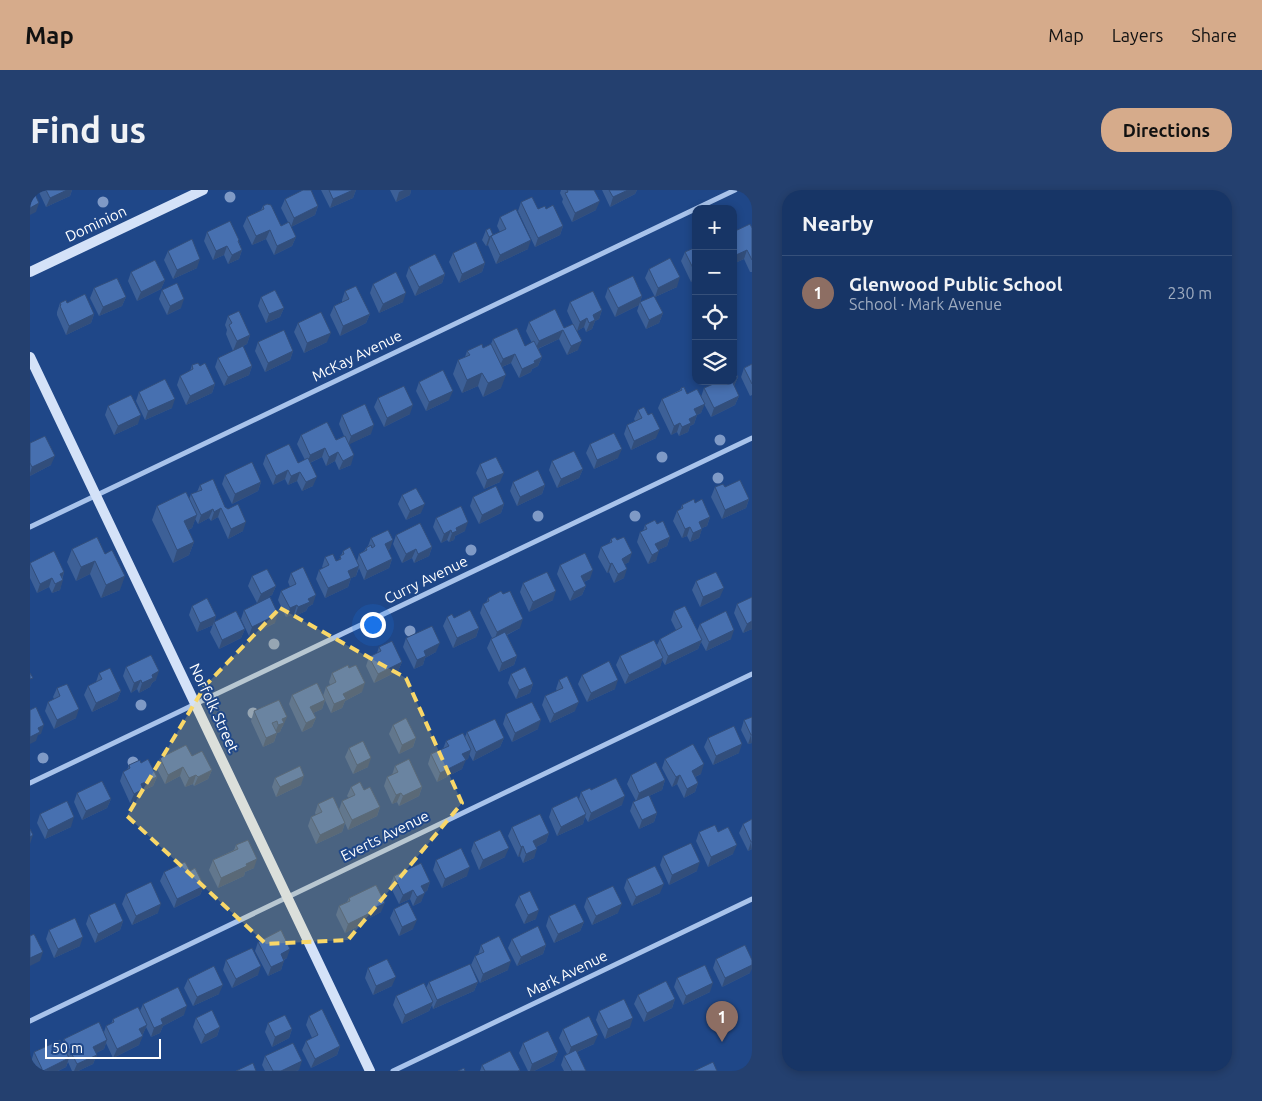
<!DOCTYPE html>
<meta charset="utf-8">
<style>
:root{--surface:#173566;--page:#24406f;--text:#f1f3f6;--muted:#9eabbf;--line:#36507a;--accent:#d6ab8b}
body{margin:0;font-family:Ubuntu,sans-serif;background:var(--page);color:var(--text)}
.controls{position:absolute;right:15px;top:15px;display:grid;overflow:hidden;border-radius:10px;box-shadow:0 2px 8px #0003}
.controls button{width:45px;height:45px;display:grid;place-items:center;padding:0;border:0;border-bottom:1px solid var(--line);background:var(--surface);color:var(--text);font:25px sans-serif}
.scale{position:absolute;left:15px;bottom:12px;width:116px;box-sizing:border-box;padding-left:5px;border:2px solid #fff;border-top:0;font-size:14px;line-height:18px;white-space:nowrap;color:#fff;-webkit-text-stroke:4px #1f4788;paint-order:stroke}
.you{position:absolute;left:342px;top:434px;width:18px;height:18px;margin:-12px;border:4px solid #fff;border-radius:50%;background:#1a73e8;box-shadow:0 0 0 8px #1a73e833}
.badge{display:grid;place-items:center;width:32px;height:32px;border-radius:50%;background:var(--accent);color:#fff;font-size:16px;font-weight:700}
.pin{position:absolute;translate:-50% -41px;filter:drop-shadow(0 1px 2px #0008)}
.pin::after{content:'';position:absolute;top:26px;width:18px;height:15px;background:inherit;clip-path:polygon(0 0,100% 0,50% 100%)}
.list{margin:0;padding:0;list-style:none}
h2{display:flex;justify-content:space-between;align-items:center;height:65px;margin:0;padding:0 20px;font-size:21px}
h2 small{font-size:16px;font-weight:400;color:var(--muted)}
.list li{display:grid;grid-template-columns:32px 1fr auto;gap:15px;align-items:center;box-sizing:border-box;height:75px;padding:0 20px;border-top:1px solid var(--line)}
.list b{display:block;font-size:19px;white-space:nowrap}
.list p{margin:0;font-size:16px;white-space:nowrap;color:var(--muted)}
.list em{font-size:16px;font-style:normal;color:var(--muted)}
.icon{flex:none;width:28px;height:28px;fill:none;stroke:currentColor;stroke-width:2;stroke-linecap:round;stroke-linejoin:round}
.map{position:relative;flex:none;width:722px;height:881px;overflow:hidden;border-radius:20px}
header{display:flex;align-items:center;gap:30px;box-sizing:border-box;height:70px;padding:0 25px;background:var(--accent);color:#111}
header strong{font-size:24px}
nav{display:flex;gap:28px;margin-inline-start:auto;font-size:18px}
.intro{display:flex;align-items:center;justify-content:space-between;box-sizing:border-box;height:120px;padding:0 30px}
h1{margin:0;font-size:35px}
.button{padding:12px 22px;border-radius:20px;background:var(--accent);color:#111;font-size:18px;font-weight:700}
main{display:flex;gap:30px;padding:0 30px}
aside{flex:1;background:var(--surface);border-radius:20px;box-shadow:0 2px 8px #0003}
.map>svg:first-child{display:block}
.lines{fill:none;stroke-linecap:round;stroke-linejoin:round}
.street{stroke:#a8c3eb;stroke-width:5}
.secondary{stroke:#d4e2f8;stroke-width:10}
.tree{fill:#7f9ac6}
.wall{fill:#3d6097}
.shaded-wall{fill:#324e7b}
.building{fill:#4770b0;stroke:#324e7b}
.marked{fill:#f9d768;fill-opacity:0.2;stroke:#f9d768;stroke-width:4;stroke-dasharray:10 6;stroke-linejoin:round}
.labels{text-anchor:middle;stroke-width:4;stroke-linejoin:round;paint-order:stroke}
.street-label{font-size:15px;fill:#fff;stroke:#1f4788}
</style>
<header>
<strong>Map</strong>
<nav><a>Map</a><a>Layers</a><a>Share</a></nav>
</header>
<div class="intro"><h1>Find us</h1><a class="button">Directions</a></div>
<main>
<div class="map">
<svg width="722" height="881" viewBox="0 0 722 881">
<rect width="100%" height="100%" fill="#1f4788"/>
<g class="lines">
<!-- street -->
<path class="street" d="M0 337 705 0
M0 593 722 248
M0 831 722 484
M363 881 722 709"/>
<!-- secondary -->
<path class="secondary" d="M0 82 173 0
M0 167 340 881"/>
</g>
<!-- trees -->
<g class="tree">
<circle cx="200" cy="7" r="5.5"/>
<circle cx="73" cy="12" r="5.5"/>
<circle cx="690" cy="250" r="5.5"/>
<circle cx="632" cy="267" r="5.5"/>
<circle cx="688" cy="288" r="5.5"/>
<circle cx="508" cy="326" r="5.5"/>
<circle cx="605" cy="326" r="5.5"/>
<circle cx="441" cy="360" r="5.5"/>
<circle cx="380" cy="441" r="5.5"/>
<circle cx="244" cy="454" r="5.5"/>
<circle cx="111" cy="515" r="5.5"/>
<circle cx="223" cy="523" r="5.5"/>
<circle cx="13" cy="568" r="5.5"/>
<circle cx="103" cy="572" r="5.5"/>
</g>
<!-- wall -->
<path class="wall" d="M8 0H42L40 6 16 17Z
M291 0H326L323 8 300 18Z
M360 0H381L380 5 366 12Z
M531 0H564L566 20 542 32 532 12 533 9 530 3Z
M572 0H607L605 4 580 17Z
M255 9 288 16 285 25 261 37 266 47 262 56 244 65 236 49 222 55 213 36 217 27 231 20 233 16 251 36 258 32 251 18Z
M491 12 508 19H516L533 36 530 45 505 57 488 21Z
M470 27 498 59 466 74 458 55 456 56 452 50 456 40 462 45 470 42 467 36Z
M722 38V82H720L714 69 703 74V42Z
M177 42 209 50V52L212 60 209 69 198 74 194 65 183 70 174 51Z
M666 57V89L661 92 651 71 655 62Z
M138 61 167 78 143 89 134 70Z
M423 63 455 73 452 82 429 93 419 72Z
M379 77 415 84 412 93 385 106 376 86Z
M619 79 647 97 625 107 615 88Z
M101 82 135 90 131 99 107 111 98 91Z
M343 94 373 112 349 123 340 103Z
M64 98 96 107 92 116 69 126 60 108Z
M578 98 612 106 610 112 633 123 629 133 616 139 607 121 609 115 585 127 575 107Z
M132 100 151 118 137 125 129 109Z
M315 101 340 124 336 133 310 146 300 125 304 116 312 112V110Z
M231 107 254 118 250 127 236 133 228 116Z
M540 112 572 120 569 129 565 131 562 139 556 142 554 137 547 141 548 160 537 165 529 149 508 159 512 167 508 176 502 179 501 182 489 188 481 173 472 177 471 198 453 207 448 196 432 203 423 184 428 170 435 167 437 161 453 158 461 154 463 149 495 156 502 153 496 141 499 132 534 138 543 134 537 121Z
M30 113 64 124 61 133 36 145 27 125V122Z
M198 126 220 145 217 154 203 161 196 144 197 140 195 135Z
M268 133 297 152 274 163 264 142Z
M228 152 263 161 260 170 235 182 225 161Z
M188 168 222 176 219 185 194 196 185 177Z
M722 174V205L720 206 711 187 714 178Z
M162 175 170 176 185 194 182 203 156 215 147 195 150 186 160 181Z
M708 187 704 196 709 206 705 215 681 227 674 214 671 223 667 225 664 234 660 236 658 242 649 246 647 242 641 245 628 218 632 209 650 200 651 198 657 204 671 207 674 198 682 195 681 191H703Z
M389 192 419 210 396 221 386 201Z
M109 202 142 218 115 230 106 211Z
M348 208 380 224 354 237 344 217Z
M78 216 108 234 84 245 75 225Z
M608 220 626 248 601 260 594 244 597 235 605 231 604 229Z
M312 225 341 244 319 254 321 275 309 280 305 271 296 276 292 267 280 273 283 296 272 301 267 291 258 295 255 289 243 295 233 274 236 265 268 273 275 270 267 254 271 245 306 250 314 246 309 234Z
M0 253 21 275 0 286Z
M560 254 588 268 564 279 556 263Z
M522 271 553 279 549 288 527 298 519 280Z
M450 274 470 292 454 299 446 283Z
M195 285 231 292 228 301 202 314 192 294Z
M483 292 515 295 512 304 487 316 480 301Z
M170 295 195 317 213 341 198 349 188 327 181 331 179 328 168 334 165 329 162 338 158 340 164 352 159 365 143 373 122 330 127 316 159 309 161 304 167 302Z
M685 297H695L719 309 716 318 692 329 681 307Z
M372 305 391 323 376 330 368 314Z
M443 307 474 314 471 323 449 334 440 316Z
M665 313 680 327 677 336 672 338 669 348 660 352 657 346 652 348 643 331 647 321 650 320 652 315Z
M406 328 435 341 425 346 424 350 419 352 417 350 411 353 403 337Z
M627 334 640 347 637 356 628 360 626 371 618 374 607 352 610 342 613 341 615 335Z
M366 345 402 357 399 366 384 373 382 368 372 373 363 354Z
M67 347 90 400 71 408 60 384 46 391 37 372 42 359Z
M341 348 360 359 358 360 362 369 359 378 334 390 329 378 326 386 321 388 318 397 295 408 286 389 289 380 293 378 292 377 295 367 306 371 309 370 313 361 327 371 329 364 334 361 336 358 338 356Z
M581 349 599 372 595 374 594 388 584 393 579 382 577 383 568 367 571 357 579 354Z
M0 373 34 382 30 400 22 403 19 397 7 403 0 388Z
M530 375 560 389 554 392 556 396 552 405 540 411 527 384Z
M261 383 283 414 278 417 276 421 265 426 264 424 256 427 248 410 251 401 260 397 258 392Z
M222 386 246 396 242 405 227 413 218 396Z
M666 391 690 407 670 417 662 400Z
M493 393 523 410 499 422 490 402Z
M722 407V439L713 443 704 423 707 414Z
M458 408 490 438 477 445 487 466 484 475 469 482 457 458 461 449 462 448 450 423 453 414 456 413Z
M162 416 186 426 183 435 167 442 159 425Z
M214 420 245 433 219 446 211 429Z
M644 421 667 441 670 434 701 449 676 461 671 452 668 459 635 475 632 470 630 477 595 494 586 475 590 466 627 455 630 449 646 440 641 430Z
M417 427 424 428 449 438 446 447 423 458 413 436Z
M184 432 215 439 211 448 189 459 180 442Z
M376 448 406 462 395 468 393 475 384 479 373 457Z
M349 457 372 472 368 481 344 493 336 476 339 467 347 463Z
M96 477 126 490 122 493 120 497 109 503 107 499 101 503 93 486Z
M69 483 91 501 87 510 62 522 54 505 58 496 66 492Z
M302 483 332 502 315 511 312 518 301 523 295 510 292 519 283 523 286 528 282 537 272 542 259 514 262 505 293 506 296 497 300 495 299 492Z
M481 484 503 494 500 503 486 509 478 493Z
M552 485 585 499 557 512 548 494Z
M529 490 545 521 520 533 512 515 515 506 527 501 526 499Z
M27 498 46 528 24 539 15 521 18 512 24 509 23 507Z
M249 510 253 536 252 537 250 542 247 543 244 552 233 557 221 531 224 521Z
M476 524 508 539 482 552 473 534Z
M722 527V553L718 554 711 540 714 530Z
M363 535 386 548 383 557 369 564 359 544Z
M437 542 474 548 470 557 443 571 439 564 438 569 435 570 432 579 407 592 398 574 401 564 413 559 416 551 435 547Z
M678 548 709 563 683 575 674 557Z
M319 558 338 577 323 584 315 567Z
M162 566 182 580 178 589 164 596 163 594 155 597 150 586 135 594 126 577 130 568Z
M635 569 671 584 665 587 668 593 665 602 654 608 647 594 642 597 632 578Z
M111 573 127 587 123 596 112 601 110 608 100 613 90 591 93 582 97 580 99 575Z
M365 576 392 597 389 606 369 616 367 612 362 614 354 596 357 587 362 585Z
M601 585 635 590 632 600 619 606 627 623 624 632 609 639 600 621 603 612 606 611 597 594Z
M245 588 271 595 246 607 242 597Z
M321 597 334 600 350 617 347 626 318 640 315 633 312 642 286 654 278 636 281 627 286 625 285 623 288 614 309 620 312 611 319 608 317 606Z
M561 600 592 615 558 632 555 627 553 634 527 646 519 627 522 618 549 609 551 602Z
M47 603 81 609 77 618 52 630 44 612Z
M10 624 41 637 15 649 7 633Z
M722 629V659L718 661 709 643 713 634Z
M482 637 519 643 516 652 506 657 504 668 493 673 490 666 488 667 478 646Z
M669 642H688L703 664 678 677 666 651Z
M444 652 475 667 449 680 441 661Z
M206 655 224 678 215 682 214 686 188 698 179 680 183 670 204 660Z
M633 666 667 681 639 695 630 675Z
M406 670 437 686 412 698 403 680Z
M160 681 174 696 170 705 144 718 130 691 134 682Z
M364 686 400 692 397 701 394 702 391 712 383 716 380 709 369 714 360 696Z
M597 689 630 703 602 716 594 698Z
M96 704 128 723 102 735 92 714Z
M489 706 506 729 494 734 485 715Z
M319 708 351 722 338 729 336 732 315 743 306 725 309 716 317 712Z
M557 708 588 723 562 735 554 717Z
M364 719 383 739 369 746 360 728Z
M59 725 93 731 90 740 65 753 56 734Z
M519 726 554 732 550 741 524 753 516 736Z
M19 740 50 756 24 768 16 749Z
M482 749 516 755 513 764 487 776 478 758Z
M228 752 257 768 254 770 251 780 238 786 225 761Z
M451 755 478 780 450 793 441 775 445 766 448 765Z
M686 769 720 783 692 797 683 778Z
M196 770 228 785 202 798 193 780Z
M338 778 362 796 343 805 335 788Z
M647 788 680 802 653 815 644 797Z
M158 789 189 804 163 816 154 798Z
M399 792H448L444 801 403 819 402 815 399 821 372 834 363 815 366 806 396 798Z
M608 805 645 809 642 818 614 832 604 814Z
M113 814 154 825 133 836 130 843 121 847 116 837 113 844 112 845 109 855 83 868 76 853 74 859 66 863 67 865 63 874 48 881H42L38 872 36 877 28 881H5L1 872 4 862 32 854 34 849 74 842 76 836 81 834 83 829 110 821Z
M569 821 600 837 575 849 566 830Z
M279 826 310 856 307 865 281 878 272 860 276 851 282 848 276 835Z
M166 828 190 837 187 846 171 854 163 837Z
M238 833 262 839 259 848 242 857 235 842Z
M533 839 564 854 547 862 556 881H534L531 875 534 866 537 864 529 848Z
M493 853 528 862 524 871 504 881H498L489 863Z
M235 866 269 880 266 881H235L232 875Z
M452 875 490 880V881H450Z"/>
<!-- shaded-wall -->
<path class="shaded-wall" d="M37 0H42L40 6 16 17 20 8Z
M323 0H326L323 8 300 18 303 9Z
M374 0H381L380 5 366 12 369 2Z
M598 0H607L605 4 580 17 583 7Z
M570 11 566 20 542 32 545 23Z
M9 13 6 22 0 25V18Z
M288 16 285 25 261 37 264 28Z
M533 36 530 45 505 57 508 48Z
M240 40 236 49 222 55 226 46Z
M463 45 461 46 458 55 456 56 459 47Z
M266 47 262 56 244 65 247 56Z
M501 50 498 59 466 74 470 65Z
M197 56 194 65 183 70 186 61Z
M212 60 209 69 198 74 202 65Z
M717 60 714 69 703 74 706 65Z
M170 69 167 78 143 89 147 80Z
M455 73 452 82 429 93 432 84Z
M665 82H666V89L661 92Z
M415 84 412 93 385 106 389 97Z
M650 87 647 97 625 107 628 98Z
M135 90 131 99 107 111 111 102Z
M376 103 373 112 349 123 353 114Z
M612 106 609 115 585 127 588 118Z
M96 107 92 116 69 126 73 117Z
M154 109 151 118 137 125 140 116Z
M254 118 250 127 236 133 239 124Z
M572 120 569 129 565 131 562 139 556 142 563 125Z
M633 123 629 133 616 139 619 130Z
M64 124 61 133 36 145 39 136Z
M340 124 336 133 310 146 313 136Z
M557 128 554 137 547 141 550 132Z
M533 140 529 149 505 160 509 151Z
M301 143 297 152 274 163 277 153Z
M220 145 217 154 203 161 207 151Z
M552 151 548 160 537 165 541 156Z
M263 161 260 170 235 182 238 173Z
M485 164 481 173 469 178 473 169Z
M512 167 508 176 502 179 501 182 489 188 492 179 504 171Z
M222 176 219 185 194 196 198 187Z
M452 183 448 196 432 203 437 190Z
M476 185 471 198 453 207 458 193Z
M708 187 704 196 701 191H703V189Z
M185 194 182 203 156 215 160 206Z
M423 201 419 210 396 221 399 212Z
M709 206 705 215 681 227 684 218Z
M145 209 142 218 115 230 118 221Z
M675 214 671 223 667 225 664 234 660 236 658 242 649 246 652 237 659 229 664 219Z
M383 215 380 224 354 237 357 228Z
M111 225 108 234 84 245 88 236Z
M650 233 647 242 641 245 644 236Z
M344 235 341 244 318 255 321 246Z
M630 239 626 248 601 260 604 251Z
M295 258 292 267 277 274 280 265Z
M592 259 588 268 564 279 567 270Z
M308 262 305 271 296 276 299 267Z
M324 265 321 275 309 280 313 271Z
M25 266 21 275 0 286V283L2 277Z
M553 279 549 288 527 298 531 289Z
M258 280 255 289 243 295 246 286Z
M270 282 267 291 258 295 261 286Z
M474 283 470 292 454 299 457 290Z
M287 287 283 296 272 301 276 292Z
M231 292 228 301 202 314 205 304Z
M515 295 512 304 487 316 490 307Z
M719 309 716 318 692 329 695 320Z
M395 314 391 323 376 330 380 321Z
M474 314 471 323 449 334 452 325Z
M191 318 188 327 181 331 184 322Z
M183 319 179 328 168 334 171 325Z
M167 325 162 338 149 344 154 331Z
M680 327 677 336 665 341 669 332Z
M216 332 213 341 198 349 201 339Z
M438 332 435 341 425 346 424 350 419 352 422 343 426 338Z
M660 337 657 346 652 348 655 339Z
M672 339 669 348 660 352 663 343Z
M421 340 417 350 411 353 414 344Z
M640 347 637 356 622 363 625 354Z
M363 350 360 359 351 363 355 354Z
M164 352 159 365 143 373 147 360Z
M402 357 399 366 384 373 388 364Z
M386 359 382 368 372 373 376 364Z
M629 361 626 371 618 374 622 365Z
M602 363 599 372 588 378 592 369Z
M362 369 359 378 334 390 337 381Z
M65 371 60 384 46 391 51 377Z
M582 373 579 382 577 383 580 374Z
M329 376 326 386 315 391 318 381Z
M597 379 594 388 584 393 588 384Z
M563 380 560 389 547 395 551 386Z
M34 382 31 391 33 390 30 400 22 403 30 384Z
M95 386 90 400 71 408 76 395Z
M22 388 19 397 7 403 10 394Z
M321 388 318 397 295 408 298 398Z
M246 396 242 405 227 413 231 404Z
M556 396 552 405 540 411 544 402Z
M694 398 690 407 670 417 673 407Z
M526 401 523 410 499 422 503 412Z
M286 405 283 414 278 417 276 421 265 426 268 417 278 409Z
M267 415 264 424 256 427 260 418Z
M248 424 245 433 219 446 222 437Z
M186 426 183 435 167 442 170 433Z
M493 429 490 438 464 451 467 442Z
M722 431V439L713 443 717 434Z
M449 438 446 447 423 458 427 448Z
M215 439 211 448 189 459 192 450Z
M704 440 701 449 676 461 679 452Z
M672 450 668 459 635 475 638 466Z
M410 453 406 462 395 468 393 475 384 479 387 470 394 461Z
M487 466 484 475 469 482 472 473Z
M633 468 630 477 595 494 599 485Z
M372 472 368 481 344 493 348 484Z
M129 481 126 490 122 493 120 497 109 503 112 493 122 485Z
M111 490 107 499 101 503 104 493Z
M588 490 585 499 557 512 561 503Z
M335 493 332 502 315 511 312 518 301 523 304 514 313 504Z
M503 494 500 503 486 509 489 500Z
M91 501 87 510 62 522 66 513Z
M295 510 292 519 277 526 280 517Z
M549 512 545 521 520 533 524 524Z
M49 519 46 528 24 539 27 530Z
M257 527 253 536 252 537 250 542 247 543 244 552 233 557 236 548 245 543 248 535 252 529Z
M286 528 282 537 272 542 276 533Z
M511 530 508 539 482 552 485 543Z
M14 535 11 544 8 545 6 551 0 554V547L8 538Z
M721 545 722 553 718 554Z
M386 548 383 557 369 564 372 555Z
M474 548 470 557 443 571 446 562Z
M712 554 709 563 683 575 686 566Z
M441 560 438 569 429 573 432 564Z
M341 568 338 577 323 584 327 575Z
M436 570 432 579 407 592 410 583Z
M674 574 671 584 658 590 662 581Z
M153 577 150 586 135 594 138 585Z
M182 580 178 589 164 596 168 587Z
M166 585 163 594 155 597 159 588Z
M650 585 647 594 642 597 646 587Z
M274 586 271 595 246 607 250 597Z
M127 587 123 596 112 601 110 608 100 613 104 604 111 594Z
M635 590 632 600 606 612 609 603Z
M668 593 665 602 654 608 657 599Z
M392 597 389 606 369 616 373 606Z
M371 603 367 612 362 614 366 605Z
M595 606 592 615 558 632 561 623Z
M81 609 77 618 52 630 56 621Z
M350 617 347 626 318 640 322 630Z
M627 623 624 632 609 639 612 630Z
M556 624 553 634 527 646 531 637Z
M44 627 41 637 15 649 18 640Z
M315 633 312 642 286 654 290 645Z
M519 643 516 652 500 660 503 651Z
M3 645 0 654V647Z
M721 652 722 659 718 661Z
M707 655 703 664 678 677 681 667Z
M493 656 490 666 488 667 491 657Z
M479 658 475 667 449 680 453 670Z
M507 659 504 668 493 673 496 664Z
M227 669 224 678 215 682 214 686 188 698 191 688 216 674Z
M670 672 667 681 639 695 642 685Z
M440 677 437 686 412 698 415 689Z
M400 692 397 701 388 705 391 696Z
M634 694 630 703 602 716 606 707Z
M174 696 170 705 144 718 147 709Z
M383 700 380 709 369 714 373 705Z
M395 703 391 712 383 716 387 707Z
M355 713 351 722 338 729 336 732 315 743 318 734 339 721Z
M131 714 128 723 102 735 106 726Z
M592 714 588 723 562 735 566 726Z
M509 720 506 729 494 734 498 725Z
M387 730 383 739 369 746 372 737Z
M93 731 90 740 65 753 68 744Z
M554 732 550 741 524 753 528 744Z
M53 747 50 756 24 768 28 759Z
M516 755 513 764 487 776 491 767Z
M260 759 257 768 247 773 251 764Z
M13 762 10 771 0 776V768Z
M254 771 251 780 238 786 241 777Z
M481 771 478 780 450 793 453 784Z
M722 775V779L720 783 692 797 695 788Z
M231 776 228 785 202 798 206 789Z
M366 787 362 796 343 805 346 796Z
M448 792 444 801 403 819 407 810Z
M683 793 680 802 653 815 656 806Z
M193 795 189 804 163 816 167 807Z
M645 809 642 818 614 832 617 823Z
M403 812 399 821 372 834 375 825Z
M157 816 154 825 133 836 130 843 121 847 124 838 131 829Z
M603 828 600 837 575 849 578 839Z
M117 835 113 844 106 848 109 839Z
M190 837 187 846 171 854 175 845Z
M262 839 259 848 242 857 245 847Z
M568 845 564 854 538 866 541 857Z
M113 846 109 855 83 868 87 859Z
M77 850 74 859 60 866 63 857Z
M310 856 307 865 281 878 285 869Z
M528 862 524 871 504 881H500L502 874Z
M67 865 63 874 48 881H44L47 874Z
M39 868 36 877 28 881H13Z
M272 871 269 880 266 881H251Z"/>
<!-- building -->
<path class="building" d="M0 0H3L9 13 0 18Z
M16 0H37L20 8Z
M273 0H281L288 16 264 28 255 9Z
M299 0H323L303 9Z
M537 0H564L570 11 545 23 535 3 538 2Z
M579 0H598L583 7Z
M502 7 508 19 515 16 516 19 523 15 533 36 508 48 491 12Z
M237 14 241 15 251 36 259 32 266 47 247 56 240 40 226 46 217 27 234 19 233 16Z
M486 19 501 50 470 65 461 46 476 39 470 27Z
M200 31 209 50 208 51 212 60 202 65 197 56 186 61 177 42Z
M720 34 722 38V70L717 60 706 65 703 60V42Z
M460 38 463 45 459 47 456 40Z
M162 49 170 69 147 80 138 61Z
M446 52 455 73 432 84 423 63Z
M666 57V82H665L655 62Z
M405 64 415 84 389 97 379 77Z
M640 68 650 87 628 98 619 79Z
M125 70 135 90 111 102 101 82Z
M366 82 376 103 353 114 343 94Z
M603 86 612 106 588 118 578 98Z
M87 88 96 107 73 117 64 98Z
M147 93 154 109 140 116 132 100Z
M326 96 340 124 313 136 304 116 319 109 315 101Z
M245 100 254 118 239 124 231 107Z
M563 101 572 120 563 125 565 130 559 133 557 128 550 132 540 112Z
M55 104 64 124 39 136 30 116 31 115 30 113 36 110 37 113Z
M624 106 633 123 619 130 610 112Z
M525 119 534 138 543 134 552 151 541 156 533 140 509 151 499 132Z
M209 121 220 145 207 151 199 135 202 133 198 126Z
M291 122 301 143 277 153 268 133Z
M487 138 495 156 504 151 512 167 504 171 505 173 492 179 485 164 473 169 463 149Z
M254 140 263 161 238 173 228 152Z
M452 154 453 158 461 154 476 185 458 193 452 183 437 190 428 170 440 165 437 161Z
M213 156 222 176 198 187 188 168Z
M168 173 170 176 175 173 185 194 160 206 150 186 163 179 162 175Z
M722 174V194L714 178Z
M703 179 708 187 703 189Z
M413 180 423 201 399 212 389 192Z
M135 189 145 209 118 221 109 202Z
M688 191H702L709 206 684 218 674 198 688 192Z
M374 196 383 215 357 228 348 208Z
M654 197 657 204 667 199 675 214 664 219 667 225 659 229 661 233 652 237 650 233 644 236 632 209 652 200 651 198Z
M101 205 111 225 88 236 78 216Z
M335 214 344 235 321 246 312 225Z
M614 217 618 225 622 223 630 239 604 251 597 235 612 228 608 220Z
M297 232 306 250 315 246 324 265 313 271 308 262 299 267 295 258 280 265 271 245Z
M584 243 592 259 567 270 560 254Z
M15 246 25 266 2 277 0 273V253Z
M259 254 268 273 278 268 287 287 276 292 270 282 261 286 258 280 246 286 236 265Z
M544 261 553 279 531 289 522 271Z
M466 267 474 283 457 290 450 274Z
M222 272 231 292 205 304 195 285Z
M508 280 515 295 490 307 483 292Z
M183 289 195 317 198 319 208 314 216 332 201 339 191 318 184 322 183 319 171 325 161 304 172 300 170 295Z
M710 290 719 309 695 320 685 297 693 294 695 297Z
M466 296 474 314 452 325 443 307Z
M386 298 395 314 380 321 372 305Z
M156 302 167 325 154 331 164 352 147 360 127 316Z
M664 309 665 313 672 309 680 327 669 332 672 339 663 343 660 337 655 339 647 321 653 318 652 315Z
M431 316 438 332 426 338 427 341 422 343 421 340 414 344 406 328Z
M625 330 627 334 633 331 640 347 625 354 629 361 622 365 610 342 617 339 615 335Z
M390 333 402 357 388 364 386 359 376 364 366 345Z
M358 340 363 350 355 354 362 369 337 381 329 364 337 360 336 358 341 355 342 358 345 356 341 348Z
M67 347 75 364 82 360 95 386 76 395 65 371 51 377 42 359Z
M585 347 587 350 594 347 602 363 592 369 597 379 588 384 582 373 580 374 571 357 582 352 581 349Z
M320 357 329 376 318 381 321 388 298 398 289 380 299 375 295 367 303 364 306 371 311 369 310 366 314 364 313 361Z
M24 361 34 382 30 384 33 390 25 394 22 388 10 394 0 373Z
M555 363 563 380 551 386 556 396 544 402 530 375Z
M273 377 286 405 278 409 280 412 268 417 267 415 260 418 251 401 266 394 261 383Z
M237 379 246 396 231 404 222 386Z
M517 382 526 401 503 412 493 393Z
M686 382 694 398 673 407 666 391Z
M471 401 473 404 480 401 493 429 467 442 453 414 459 411 458 408Z
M240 407 248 424 222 437 214 420Z
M722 407V431L717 434 707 414Z
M177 408 186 426 170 433 162 416Z
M655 416 672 450 638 466 630 449 652 437 644 421Z
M440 420 449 438 427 448 417 427 422 424 424 428Z
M206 421 215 439 192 450 184 432Z
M696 421 704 440 679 452 670 434Z
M402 436 410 453 394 461 396 466 387 470 376 448Z
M475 442 487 466 472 473 461 449Z
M624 450 633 468 599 485 590 466Z
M362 451 372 472 348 484 339 467 351 461 349 457Z
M121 465 129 481 122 485 123 488 112 493 111 490 104 493 96 477Z
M579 471 588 490 561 503 552 485Z
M318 475 319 478 326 475 335 493 313 504 316 509 304 514 296 497 306 492 302 483Z
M495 477 503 494 489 500 481 484Z
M80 478 91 501 66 513 58 496 72 489 69 483Z
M0 483 3 488 0 489Z
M537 486 549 512 524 524 515 506 533 498 529 490Z
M287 493 295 510 280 517 286 528 276 533 262 505Z
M37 494 49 519 27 530 18 512 30 506 27 498Z
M249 510 257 527 252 529 254 533 248 535 247 531 242 533 247 543 236 548 224 521Z
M502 512 511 530 485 543 476 524Z
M6 517 14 535 8 538 10 542 0 547V520Z
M722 527V545H721L714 530Z
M376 528 386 548 372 555 363 535Z
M465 529 474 548 446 562 437 542Z
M704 536 712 554 686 566 678 548Z
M433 543 441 560 432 564 436 570 410 583 401 564 419 556 416 551Z
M333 551 341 568 327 575 319 558Z
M663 554 674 574 662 581 668 593 657 599 650 585 646 587 635 569Z
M156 555 162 566 172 561 182 580 168 587 166 585 159 588 153 577 138 585 130 568Z
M118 569 127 587 111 594 113 599 104 604 93 582 100 578 99 575 110 570 111 573Z
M379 569 392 597 373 606 371 603 366 605 357 587 368 582 365 576Z
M626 572 635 590 609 603 601 585Z
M270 576 274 586 250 597 245 588Z
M586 588 595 606 561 623 551 602 560 598 561 600Z
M72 591 81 609 56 621 47 603Z
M330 592 334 600 340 597 350 617 322 630 312 611 325 605 321 597Z
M619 605 627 623 612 630 603 612Z
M547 606 556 624 531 637 522 618Z
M303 607 315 633 290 645 281 627 292 622 288 614Z
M37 611 44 627 18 640 10 624Z
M510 624 519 643 503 651 507 659 496 664 493 656 491 657 482 637Z
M722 629V652H721L713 634Z
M685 635 688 642 698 637 707 655 681 667 669 642Z
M0 639 3 645 0 647Z
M470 640 479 658 453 670 444 652Z
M218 650 227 669 216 674 217 676 191 688 183 670 208 659 206 655Z
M661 653 670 672 642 685 633 666Z
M431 658 440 677 415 689 406 670Z
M155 672 160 681 165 678 174 696 147 709 134 682Z
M391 673 400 692 391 696 395 703 387 707 383 700 373 705 364 686Z
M625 676 634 694 606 707 597 689Z
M121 692 131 714 106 726 96 704Z
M346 695 355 713 339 721 340 723 318 734 309 716 320 711 319 708Z
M583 696 592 714 566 726 557 708Z
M500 701 509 720 498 725 489 706Z
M378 712 387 730 372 737 364 719Z
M85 713 93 731 68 744 59 725Z
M545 714 554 732 528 744 519 726Z
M45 728 53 747 28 759 19 740Z
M508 736 516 755 491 767 482 749Z
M251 740 260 759 251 764 254 771 241 777 228 752Z
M4 744 13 762 0 768V746Z
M469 746 481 771 453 784 445 766 454 762 451 755Z
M715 755 722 770V775L695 788 686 769Z
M222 758 231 776 206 789 196 770Z
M357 769 366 787 346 796 338 778Z
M440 774 448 792 407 810 399 792Z
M675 775 683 793 656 806 647 788Z
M184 776 193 795 167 807 158 789Z
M636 791 645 809 617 823 608 805Z
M394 793 403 812 375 825 366 806Z
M148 797 157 816 131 829 133 834 124 838 113 814Z
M594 809 603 828 578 839 569 821Z
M108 817 117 835 109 839 113 846 87 859 76 836 84 832 83 829Z
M292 819 310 856 285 869 276 851 288 845 279 826Z
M182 820 190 837 175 845 166 828Z
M255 825 262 839 245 847 238 833Z
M559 826 568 845 541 857 533 839Z
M69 832 77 850 63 857 67 865 47 874 34 849Z
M518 841 528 862 502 874 493 853Z
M30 850 39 868 13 881 4 862Z
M263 853 272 871 251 881H243L235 866Z
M546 860 556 881H542L534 866Z
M480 861 490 880 488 881H455L452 875Z
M683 872 687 881H664Z
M223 873 226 881H206Z
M434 878 435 881H428Z"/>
<!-- marked area -->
<path class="marked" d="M250 418 376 488 432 613 318 750 236 754 97 626 175 496Z"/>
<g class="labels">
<!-- street labels -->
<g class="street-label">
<text transform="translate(66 34) rotate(-25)" y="5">Dominion</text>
<text transform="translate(327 166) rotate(-26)" y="5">McKay Avenue</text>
<text transform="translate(396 390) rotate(-26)" y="5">Curry Avenue</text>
<text transform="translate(184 518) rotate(65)" y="5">Norfolk Street</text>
<text transform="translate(355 646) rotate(-26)" y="5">Everts Avenue</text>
<text transform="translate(537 784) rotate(-26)" y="5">Mark Avenue</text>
</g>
</g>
</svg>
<div class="controls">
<button>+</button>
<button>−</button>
<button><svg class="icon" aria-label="locate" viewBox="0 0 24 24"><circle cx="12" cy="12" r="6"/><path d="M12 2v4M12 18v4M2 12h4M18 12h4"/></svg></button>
<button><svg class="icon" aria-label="layers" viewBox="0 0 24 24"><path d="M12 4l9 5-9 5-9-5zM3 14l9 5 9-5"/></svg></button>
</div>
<div class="scale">50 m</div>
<div class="you"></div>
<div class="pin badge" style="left:692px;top:852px;background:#8d6e63">1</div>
</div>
<aside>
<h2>Nearby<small></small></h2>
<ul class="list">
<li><span class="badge" style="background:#8d6e63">1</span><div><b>Glenwood Public School</b><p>School · Mark Avenue</p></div><em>230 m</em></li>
</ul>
</aside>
</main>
